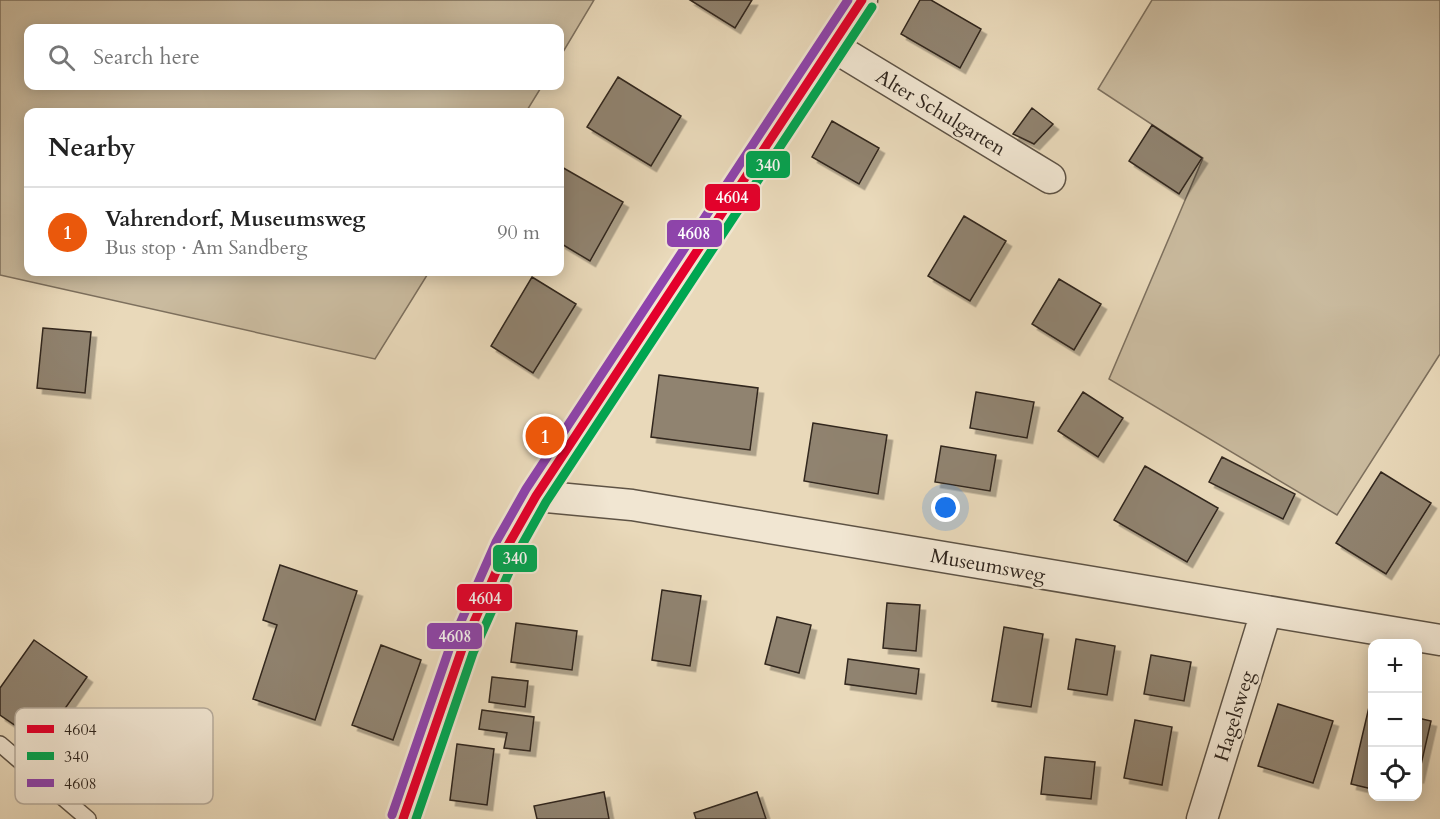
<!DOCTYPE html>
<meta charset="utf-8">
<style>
:root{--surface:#fff;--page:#f6f6f6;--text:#222;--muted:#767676;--line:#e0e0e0;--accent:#ea580c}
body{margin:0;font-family:Cardo,serif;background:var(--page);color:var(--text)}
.controls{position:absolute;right:18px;bottom:18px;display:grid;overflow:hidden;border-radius:12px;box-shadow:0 3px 15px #0003}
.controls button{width:54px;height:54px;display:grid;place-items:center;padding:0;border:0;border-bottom:2px solid var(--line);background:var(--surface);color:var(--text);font:30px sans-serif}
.you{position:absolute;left:946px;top:508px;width:21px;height:21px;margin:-15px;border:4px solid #fff;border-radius:50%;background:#1a73e8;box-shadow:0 0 0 9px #1a73e833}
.badge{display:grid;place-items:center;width:39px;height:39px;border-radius:50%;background:var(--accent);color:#fff;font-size:20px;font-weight:700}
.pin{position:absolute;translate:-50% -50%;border:3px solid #fff;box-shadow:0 2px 6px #0006}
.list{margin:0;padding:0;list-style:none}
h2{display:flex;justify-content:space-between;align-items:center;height:78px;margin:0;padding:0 24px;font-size:26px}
h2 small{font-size:20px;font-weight:400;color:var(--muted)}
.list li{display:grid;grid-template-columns:39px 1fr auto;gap:18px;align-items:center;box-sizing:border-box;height:90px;padding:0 24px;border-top:2px solid var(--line)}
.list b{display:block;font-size:22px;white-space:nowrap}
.list p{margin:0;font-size:20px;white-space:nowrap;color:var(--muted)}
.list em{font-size:20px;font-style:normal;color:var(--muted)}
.icon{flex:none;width:33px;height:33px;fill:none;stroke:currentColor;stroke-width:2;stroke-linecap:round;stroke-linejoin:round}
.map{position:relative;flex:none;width:1440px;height:819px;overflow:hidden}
.search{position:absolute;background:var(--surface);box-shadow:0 3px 15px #0003;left:24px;top:24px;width:540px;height:66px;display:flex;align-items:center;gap:15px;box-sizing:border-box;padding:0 21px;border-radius:12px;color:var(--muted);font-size:22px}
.panel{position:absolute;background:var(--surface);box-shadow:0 3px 15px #0003;left:24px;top:108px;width:540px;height:168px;border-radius:12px}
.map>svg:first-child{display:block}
.green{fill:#cabb9f;stroke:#7d705e;stroke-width:1.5}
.building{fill:#90836f;stroke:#30261e;stroke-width:1.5;filter:url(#shadow)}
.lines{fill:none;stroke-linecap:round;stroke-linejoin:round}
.lane-casing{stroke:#5e5345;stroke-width:18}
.street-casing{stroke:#5e5345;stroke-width:33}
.lane{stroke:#f1e6d2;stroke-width:15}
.street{stroke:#f1e6d2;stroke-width:30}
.bus-1-casing{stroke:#f1e6d2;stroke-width:14}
.bus-2-casing{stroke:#f1e6d2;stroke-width:14}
.bus-3-casing{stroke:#f1e6d2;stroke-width:14}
.bus-1{stroke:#e4002b;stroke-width:9}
.bus-2{stroke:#00a651;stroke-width:9}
.bus-3{stroke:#8e44ad;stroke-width:9}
.labels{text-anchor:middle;stroke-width:5;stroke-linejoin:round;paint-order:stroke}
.street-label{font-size:20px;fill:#30261e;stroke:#f1e6d2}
.key{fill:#f1e6d2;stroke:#b7ac9c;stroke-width:1.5}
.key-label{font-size:16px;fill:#30261e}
.line-badge{stroke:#f1e6d2;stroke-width:2}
.badge-label{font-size:16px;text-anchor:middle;font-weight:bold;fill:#fff}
</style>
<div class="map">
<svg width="1440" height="819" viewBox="0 0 1440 819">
<defs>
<filter id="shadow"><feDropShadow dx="5.5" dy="5.5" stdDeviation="0" flood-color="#0004"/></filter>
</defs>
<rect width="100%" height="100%" fill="#e9d9ba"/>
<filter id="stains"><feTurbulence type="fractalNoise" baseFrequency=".00333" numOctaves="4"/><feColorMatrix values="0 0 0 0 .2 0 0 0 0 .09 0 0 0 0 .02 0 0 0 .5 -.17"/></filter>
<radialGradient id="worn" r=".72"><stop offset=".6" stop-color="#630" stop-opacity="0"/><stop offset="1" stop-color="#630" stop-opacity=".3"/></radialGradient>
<!-- green -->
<path class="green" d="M0 0H594L560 57V28H28V86H542L526 112H28V272H429L375 359 0 275Z
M1152 0H1440V354L1337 515 1109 379 1203 158 1098 89Z"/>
<!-- building -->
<path class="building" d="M690 0H752L735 28Z
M920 0H931L981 29 960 68 901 34Z
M618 77 681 116 651 166 587 127Z
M1032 108 1053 124 1034 144 1013 134Z
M832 121 879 148 859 184 812 157Z
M1152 125 1202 158 1179 194 1129 161Z
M560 166 623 202 590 261 560 243Z
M964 216 1006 241 970 301 928 276Z
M532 277 576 304 533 373 491 346Z
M1059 279 1101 304 1074 350 1032 324Z
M43 328 91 332 85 393 37 388Z
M659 375 758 388 750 450 651 437Z
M976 392 1034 402 1027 438 970 428Z
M1083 392 1123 418 1098 457 1058 431Z
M813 423 887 435 878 494 804 481Z
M941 446 996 455 990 491 935 482Z
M1222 457 1295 494 1283 519 1209 482Z
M1145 466 1218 508 1187 562 1114 520Z
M1381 472 1431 503 1386 574 1336 543Z
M280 565 357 591 315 720 253 699 277 625 263 620Z
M662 590 701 596 690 666 652 660Z
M887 603 920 605 916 651 883 648Z
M777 617 811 625 799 673 765 664Z
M516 623 577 631 572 670 511 662Z
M1004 627 1043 634 1031 707 992 701Z
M1076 639 1115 646 1107 695 1068 689Z
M34 640 87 677 41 743 0 715V688Z
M381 645 421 660 393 740 352 725Z
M1151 655 1191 662 1184 701 1144 694Z
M848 659 919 669 916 694 845 684Z
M492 677 528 681 525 707 489 702Z
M1278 704 1333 721 1313 783 1258 766Z
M1369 707H1372V789L1351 784Z
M482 710 534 717 530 751 504 748 507 733 479 729Z
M1418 718 1431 721 1418 778Z
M1135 720 1172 727 1162 785 1124 778Z
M457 744 494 749 487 805 450 800Z
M1045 757 1095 762 1091 799 1041 794Z
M604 792 609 819H537L534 806Z
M757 792 766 819H696L694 813Z"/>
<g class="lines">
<!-- lane casing -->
<g class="lane-casing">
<path id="lane" d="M0 744 88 819"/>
</g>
<!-- street casing -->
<g class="street-casing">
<path id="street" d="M832 46 1050 178
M536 496 632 505 1440 640
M403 819 462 649 507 547 536 496 862 0
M1202 819 1266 612"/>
</g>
<!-- lane -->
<use href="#lane" class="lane"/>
<!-- street -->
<use href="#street" class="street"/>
<!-- bus-1 casing -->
<g class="bus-1-casing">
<path id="bus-1" d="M403 819 462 649 507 547 536 496 862 0"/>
</g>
<!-- bus-2 casing -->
<g class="bus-2-casing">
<path id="bus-2" d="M416 819 473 653 518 552 546 502 872 7"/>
</g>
<!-- bus-3 casing -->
<g class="bus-3-casing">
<path id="bus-3" d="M392 815 451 644 496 542 526 489 848 0"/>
</g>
<!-- bus-1 -->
<use href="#bus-1" class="bus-1"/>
<!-- bus-2 -->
<use href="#bus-2" class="bus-2"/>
<!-- bus-3 -->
<use href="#bus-3" class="bus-3"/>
</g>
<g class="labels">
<!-- street labels -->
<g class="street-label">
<text transform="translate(941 112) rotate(31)" y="7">Alter Schulgarten</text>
<text transform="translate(988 565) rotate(10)" y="7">Museumsweg</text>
<text transform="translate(1234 716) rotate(-73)" y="7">Hagelsweg</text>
</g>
</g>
<!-- legend -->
<rect x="15" y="708" width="198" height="96" rx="9" class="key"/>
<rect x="27" y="725" width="27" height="8" fill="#e4002b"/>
<rect x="27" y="752" width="27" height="8" fill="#00a651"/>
<rect x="27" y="779" width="27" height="8" fill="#8e44ad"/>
<g class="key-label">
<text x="64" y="735">4604</text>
<text x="64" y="762">340</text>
<text x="64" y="789">4608</text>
</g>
<g class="line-badge">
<rect x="745" y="150" width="46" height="29" rx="6" fill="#00a651"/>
<rect x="704" y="183" width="57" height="29" rx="6" fill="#e4002b"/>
<rect x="666" y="219" width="57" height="29" rx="6" fill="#8e44ad"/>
<rect x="492" y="544" width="46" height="29" rx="6" fill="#00a651"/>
<rect x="456" y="583" width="57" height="29" rx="6" fill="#e4002b"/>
<rect x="426" y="622" width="57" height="28" rx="6" fill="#8e44ad"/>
</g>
<g class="badge-label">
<text x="768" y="171">340</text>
<text x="732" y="203">4604</text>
<text x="694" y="239">4608</text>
<text x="515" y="564">340</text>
<text x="485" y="604">4604</text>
<text x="455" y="642">4608</text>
</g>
<rect width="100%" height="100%" filter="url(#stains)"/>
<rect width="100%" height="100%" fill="url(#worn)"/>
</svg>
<div class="controls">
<button>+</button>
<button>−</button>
<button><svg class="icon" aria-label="locate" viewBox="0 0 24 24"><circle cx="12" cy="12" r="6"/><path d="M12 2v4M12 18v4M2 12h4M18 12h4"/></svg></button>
</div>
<div class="you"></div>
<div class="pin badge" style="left:545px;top:436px">1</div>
<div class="search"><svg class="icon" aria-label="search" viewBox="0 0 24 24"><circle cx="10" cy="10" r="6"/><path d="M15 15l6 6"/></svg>Search here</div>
<section class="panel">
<h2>Nearby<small></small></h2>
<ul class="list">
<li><span class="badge">1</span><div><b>Vahrendorf, Museumsweg</b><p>Bus stop · Am Sandberg</p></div><em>90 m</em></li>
</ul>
</section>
</div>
